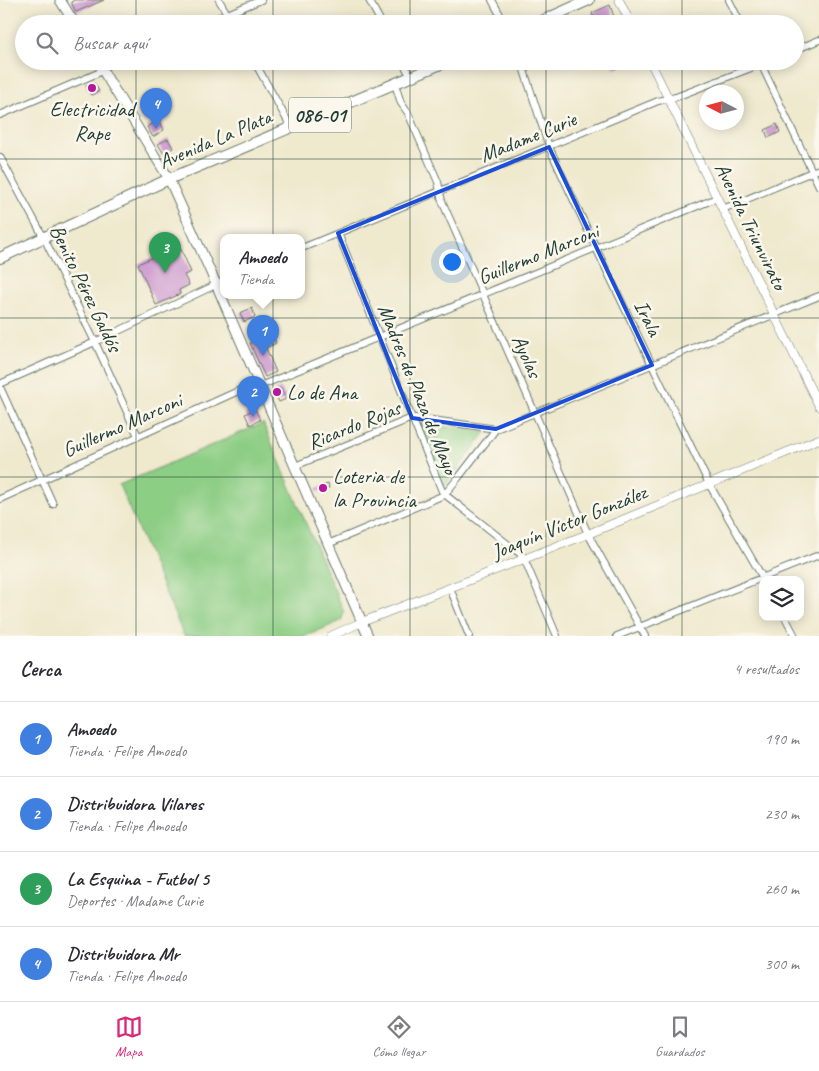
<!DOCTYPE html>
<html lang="es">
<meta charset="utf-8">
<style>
:root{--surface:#fff;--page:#f7f7f7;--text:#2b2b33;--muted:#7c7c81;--line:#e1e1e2;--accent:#db2777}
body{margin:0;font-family:Caveat,sans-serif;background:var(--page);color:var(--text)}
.controls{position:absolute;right:15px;bottom:15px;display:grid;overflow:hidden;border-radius:10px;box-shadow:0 2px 12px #0003}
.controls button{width:45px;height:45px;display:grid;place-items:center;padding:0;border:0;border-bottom:1px solid var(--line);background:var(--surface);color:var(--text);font:25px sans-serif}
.compass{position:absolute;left:699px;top:85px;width:45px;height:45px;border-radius:50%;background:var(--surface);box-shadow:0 2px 12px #0003;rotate:276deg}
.you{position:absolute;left:451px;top:261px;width:18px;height:18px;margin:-12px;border:4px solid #fff;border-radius:50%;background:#1a73e8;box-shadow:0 0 0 8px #1a73e833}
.badge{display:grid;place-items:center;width:32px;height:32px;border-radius:50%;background:var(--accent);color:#fff;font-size:16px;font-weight:700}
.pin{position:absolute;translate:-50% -41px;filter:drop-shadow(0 1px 2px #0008)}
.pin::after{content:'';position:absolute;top:26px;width:18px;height:15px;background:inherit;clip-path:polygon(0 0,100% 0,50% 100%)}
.popup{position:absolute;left:220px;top:234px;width:85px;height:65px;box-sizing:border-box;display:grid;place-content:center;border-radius:10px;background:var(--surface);filter:drop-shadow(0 1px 4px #0005);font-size:16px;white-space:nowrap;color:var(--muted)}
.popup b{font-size:19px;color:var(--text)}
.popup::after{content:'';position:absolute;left:50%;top:100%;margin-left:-10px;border:10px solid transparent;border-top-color:var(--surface)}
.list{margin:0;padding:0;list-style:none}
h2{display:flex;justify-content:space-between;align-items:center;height:65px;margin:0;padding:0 20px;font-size:21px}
h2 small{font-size:16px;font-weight:400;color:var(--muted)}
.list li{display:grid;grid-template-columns:32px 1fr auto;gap:15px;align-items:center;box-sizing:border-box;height:75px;padding:0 20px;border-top:1px solid var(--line)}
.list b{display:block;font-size:19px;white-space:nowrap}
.list p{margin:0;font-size:16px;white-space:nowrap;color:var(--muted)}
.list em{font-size:16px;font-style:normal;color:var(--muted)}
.icon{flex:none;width:28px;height:28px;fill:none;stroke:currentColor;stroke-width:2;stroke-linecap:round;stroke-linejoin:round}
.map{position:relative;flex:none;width:819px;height:636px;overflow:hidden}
.search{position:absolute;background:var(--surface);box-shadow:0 2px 12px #0003;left:15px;right:15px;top:15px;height:55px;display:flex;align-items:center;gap:12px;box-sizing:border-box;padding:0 18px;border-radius:28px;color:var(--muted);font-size:19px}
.sheet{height:365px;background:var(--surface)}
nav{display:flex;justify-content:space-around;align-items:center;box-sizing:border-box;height:70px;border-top:1px solid var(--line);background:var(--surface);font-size:14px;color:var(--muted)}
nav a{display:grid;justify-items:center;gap:2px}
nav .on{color:var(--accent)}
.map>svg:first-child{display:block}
.green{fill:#8dce85;stroke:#56865c}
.building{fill:#ca93cd}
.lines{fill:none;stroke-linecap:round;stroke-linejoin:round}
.minor-casing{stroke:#68796a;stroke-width:8}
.tertiary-casing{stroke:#68796a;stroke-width:9}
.secondary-casing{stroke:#68796a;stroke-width:11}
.primary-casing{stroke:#68796a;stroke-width:12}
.minor{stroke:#fff;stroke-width:6}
.tertiary{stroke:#fff;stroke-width:8}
.secondary{stroke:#fff;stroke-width:9}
.primary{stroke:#fff;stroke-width:10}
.marked{fill:none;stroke:#1d4ed8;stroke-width:4;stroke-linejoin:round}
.grid{fill:none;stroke:#1f3d34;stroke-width:1;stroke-opacity:0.55}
.poi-dot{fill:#b5179e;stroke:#fbf7ec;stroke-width:2}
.labels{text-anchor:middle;stroke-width:5;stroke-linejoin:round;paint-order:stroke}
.shield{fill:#fbf7ec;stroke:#61756b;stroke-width:1}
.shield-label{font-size:20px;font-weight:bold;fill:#1f3d34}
.poi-label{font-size:21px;fill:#1f3d34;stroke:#fbf7ec;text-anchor:start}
.street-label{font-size:21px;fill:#1f3d34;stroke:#fbf7ec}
</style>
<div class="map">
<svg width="819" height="636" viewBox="0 0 819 636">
<rect width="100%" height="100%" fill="#fbf7ec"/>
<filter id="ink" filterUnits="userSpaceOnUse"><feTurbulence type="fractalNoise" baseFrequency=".02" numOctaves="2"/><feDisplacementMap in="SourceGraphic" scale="10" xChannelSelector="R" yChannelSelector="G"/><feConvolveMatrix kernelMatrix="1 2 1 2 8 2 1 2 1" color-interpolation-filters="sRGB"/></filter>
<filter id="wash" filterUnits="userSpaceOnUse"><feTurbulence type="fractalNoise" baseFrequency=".0096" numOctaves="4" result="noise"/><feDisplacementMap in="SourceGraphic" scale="20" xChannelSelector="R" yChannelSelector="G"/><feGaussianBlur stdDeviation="1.12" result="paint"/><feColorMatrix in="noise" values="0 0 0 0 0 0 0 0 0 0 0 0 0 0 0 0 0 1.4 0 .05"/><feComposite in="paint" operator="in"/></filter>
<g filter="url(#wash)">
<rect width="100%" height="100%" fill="#efe9ce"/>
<!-- green -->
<path class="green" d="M263 423 344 612 341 621 306 636H184L119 485Z
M418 423 486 432 444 487Z"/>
<g id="blocks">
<!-- building -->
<path class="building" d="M75 0H104L76 12 71 2Z
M610 5 614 17 596 24 592 13Z
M611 61H631L615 69Z
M90 83 95 84 99 91 91 95 86 86Z
M159 120 164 130 153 137 147 127Z
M777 124 780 132 768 138 765 130Z
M168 139 173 148 164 154 158 144Z
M179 245 191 272 184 275 189 285 179 290 180 294 156 305 138 264Z
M252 308 255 317 244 322 240 313Z
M272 334 276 343 266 348 276 372 265 377 250 343Z
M281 388 286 399 279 402 274 391Z
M255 409 260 420 250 425 245 414Z
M328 484 329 488 318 492 317 488Z"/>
</g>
</g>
<g filter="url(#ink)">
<use href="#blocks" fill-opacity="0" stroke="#68796a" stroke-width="1"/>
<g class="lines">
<!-- minor casing -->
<g class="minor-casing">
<path id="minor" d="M219 0 233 24
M369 0 382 24
M492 0 505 24
M729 0 741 24
M203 24 261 0
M795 50 819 40
M254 61 291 127
M402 61 411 77
M521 61 549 147 596 248 709 484 764 580
M760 62 819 186
M395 84 401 103 408 113 438 182 442 201 588 534 645 636
M0 115 98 73 113 61
M0 157 44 238 95 342 138 436
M723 209 819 169
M338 233 412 418 442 491 448 497 523 556 557 636
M302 248 658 101 676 97 769 61
M0 384 95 342 224 281
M260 386 717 198
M0 387 53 504
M295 466 412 418H418L496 429 819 296
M0 499 258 382
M328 544 444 495 459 477 496 429
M450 588 469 636
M785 617 795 636
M617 636 819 555"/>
</g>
<!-- tertiary casing -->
<g class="tertiary-casing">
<path id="tertiary" d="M619 0 631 24
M650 61 819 406
M331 636 362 622 588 534 819 439"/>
</g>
<!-- secondary casing -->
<g class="secondary-casing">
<path id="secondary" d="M60 0 75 24
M97 61 169 179 216 284 368 636"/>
</g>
<!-- primary casing -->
<g class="primary-casing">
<path id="primary" d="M535 24 589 0
M0 258 169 179 448 61"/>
</g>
<!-- minor -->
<use href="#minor" class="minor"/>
<!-- tertiary -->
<use href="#tertiary" class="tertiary"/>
<!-- secondary -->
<use href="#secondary" class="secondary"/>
<!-- primary -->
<use href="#primary" class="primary"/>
</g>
</g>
<!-- marked area -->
<path class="marked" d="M549 147 652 365 496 429 412 418 338 233Z"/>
<!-- grid -->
<path class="grid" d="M136 0V24M273 0V24M410 0V24M546 0V24M682 0V24M136 61V636M273 61V636M410 61V636M546 61V636M682 61V636M0 159H819M0 318H819M0 477H819"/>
<!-- markers -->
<g class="poi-dot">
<circle cx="92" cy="88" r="5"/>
<circle cx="277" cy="392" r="5"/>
<circle cx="323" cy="488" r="5"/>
</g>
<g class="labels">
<!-- shield labels -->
<rect class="shield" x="289" y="97.5" width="62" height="35" rx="4"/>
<g class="shield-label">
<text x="320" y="122">086-01</text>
</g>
<!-- poi labels -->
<g class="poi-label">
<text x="92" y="116" text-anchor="middle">Electricidad<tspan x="92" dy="24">Rape</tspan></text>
<text x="287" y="399">Lo de Ana</text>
<text x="333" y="483">Loteria de<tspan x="333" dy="24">la Provincia</tspan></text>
</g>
<!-- street labels -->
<g class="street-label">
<text transform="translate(528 137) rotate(-22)" y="7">Madame Curie</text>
<text transform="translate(215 139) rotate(-23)" y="7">Avenida La Plata</text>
<text transform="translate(751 226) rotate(64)" y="7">Avenida Triunvirato</text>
<text transform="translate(538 254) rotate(-22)" y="7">Guillermo Marconi</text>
<text transform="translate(86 288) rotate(64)" y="7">Benito Pérez Galdós</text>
<text transform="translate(648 318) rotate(64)" y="7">Irala</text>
<text transform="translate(527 356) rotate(66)" y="7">Ayolas</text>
<text transform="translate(418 389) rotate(68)" y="7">Madres de Plaza de Mayo</text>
<text transform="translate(122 425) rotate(-24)" y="7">Guillermo Marconi</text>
<text transform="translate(354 425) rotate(-22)" y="7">Ricardo Rojas</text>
<text transform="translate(569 522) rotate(-22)" y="7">Joaquín Víctor González</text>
</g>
</g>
</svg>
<div class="controls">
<button><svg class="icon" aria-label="layers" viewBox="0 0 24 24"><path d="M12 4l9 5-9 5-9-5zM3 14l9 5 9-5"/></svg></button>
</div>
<svg class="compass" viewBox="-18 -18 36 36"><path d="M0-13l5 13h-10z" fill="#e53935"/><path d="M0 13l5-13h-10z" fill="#7c7c81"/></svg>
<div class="you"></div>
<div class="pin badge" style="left:263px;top:356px;background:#3f7fe0">1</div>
<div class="popup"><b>Amoedo</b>Tienda</div>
<div class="pin badge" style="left:253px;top:417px;background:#3f7fe0">2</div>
<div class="pin badge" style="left:165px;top:273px;background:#2e9e5b">3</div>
<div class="pin badge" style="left:156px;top:129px;background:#3f7fe0">4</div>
<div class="search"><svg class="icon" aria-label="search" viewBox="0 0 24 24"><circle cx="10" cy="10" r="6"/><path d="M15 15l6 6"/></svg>Buscar aquí</div>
</div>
<section class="sheet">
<h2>Cerca<small>4 resultados</small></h2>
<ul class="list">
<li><span class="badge" style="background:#3f7fe0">1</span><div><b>Amoedo</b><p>Tienda · Felipe Amoedo</p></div><em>190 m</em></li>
<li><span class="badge" style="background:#3f7fe0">2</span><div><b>Distribuidora Vilares</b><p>Tienda · Felipe Amoedo</p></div><em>230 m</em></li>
<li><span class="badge" style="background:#2e9e5b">3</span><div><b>La Esquina - Futbol 5</b><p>Deportes · Madame Curie</p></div><em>260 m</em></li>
<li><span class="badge" style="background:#3f7fe0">4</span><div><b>Distribuidora Mr</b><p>Tienda · Felipe Amoedo</p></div><em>300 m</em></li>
</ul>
</section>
<nav>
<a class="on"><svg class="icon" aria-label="map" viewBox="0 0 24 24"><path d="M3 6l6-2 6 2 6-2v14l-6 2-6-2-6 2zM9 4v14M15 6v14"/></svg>Mapa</a>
<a><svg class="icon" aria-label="directions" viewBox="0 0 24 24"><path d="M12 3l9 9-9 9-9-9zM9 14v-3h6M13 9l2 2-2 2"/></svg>Cómo llegar</a>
<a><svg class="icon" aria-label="saved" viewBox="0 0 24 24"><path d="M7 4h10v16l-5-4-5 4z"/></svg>Guardados</a>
</nav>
